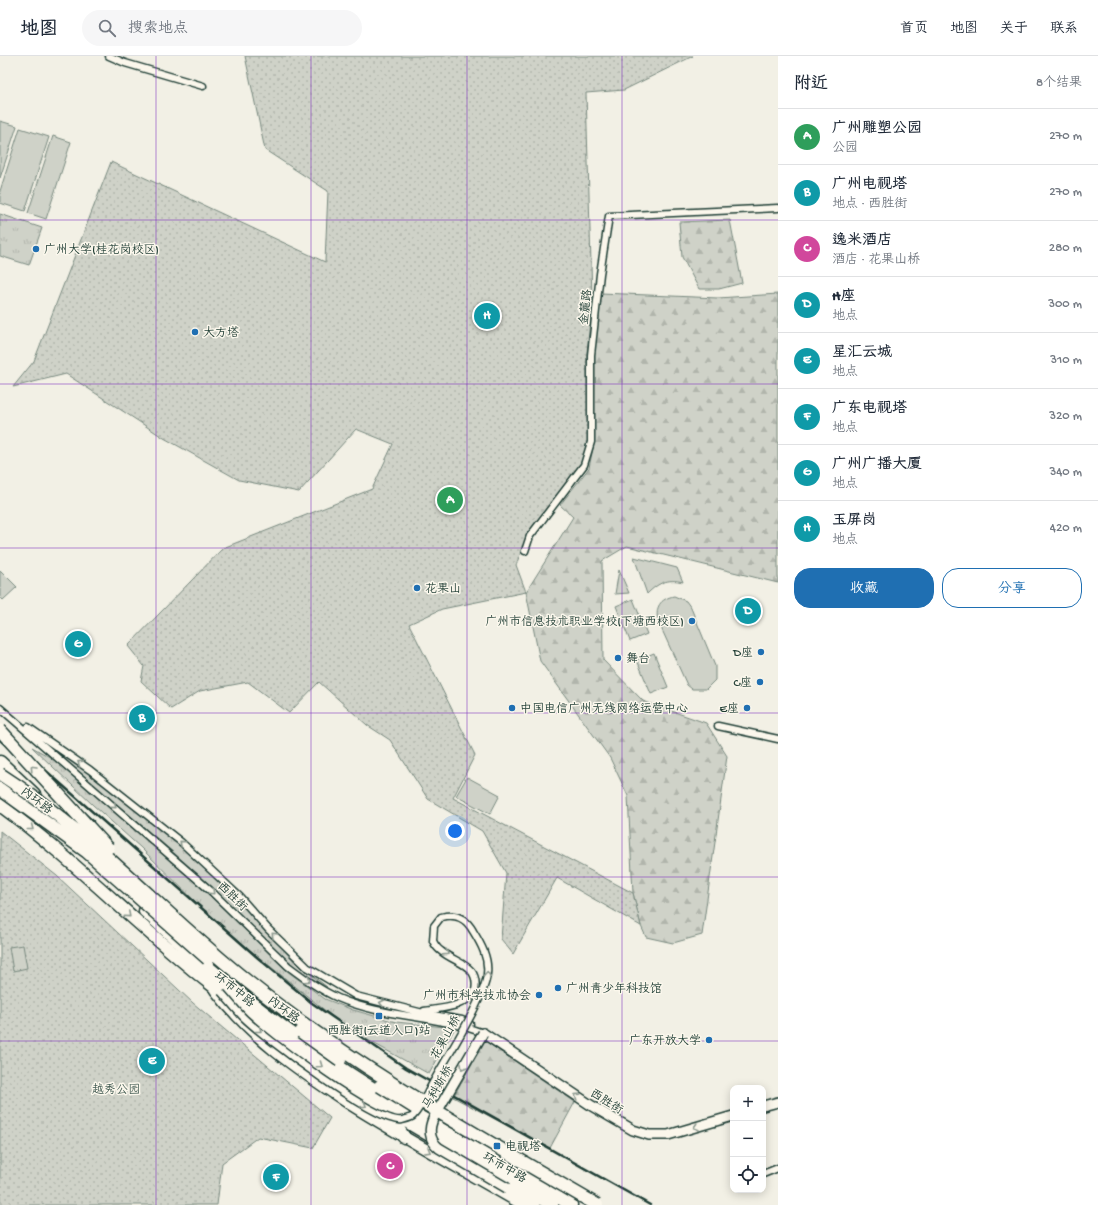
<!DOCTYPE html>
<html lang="zh">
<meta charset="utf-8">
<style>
:root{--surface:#fff;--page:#f6f6f7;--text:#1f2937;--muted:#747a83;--line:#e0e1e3;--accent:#1f6fb2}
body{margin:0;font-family:"Gochi Hand","LXGW WenKai TC",sans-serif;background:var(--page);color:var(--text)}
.controls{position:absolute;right:12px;bottom:12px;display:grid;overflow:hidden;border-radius:8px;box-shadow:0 2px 10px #0003}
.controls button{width:36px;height:36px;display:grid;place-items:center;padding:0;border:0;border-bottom:1px solid var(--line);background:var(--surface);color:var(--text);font:20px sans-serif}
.you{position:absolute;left:455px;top:775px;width:14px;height:14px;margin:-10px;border:3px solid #fff;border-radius:50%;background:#1a73e8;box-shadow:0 0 0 6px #1a73e833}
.badge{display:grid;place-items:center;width:26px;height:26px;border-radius:50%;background:var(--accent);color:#fff;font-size:13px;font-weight:700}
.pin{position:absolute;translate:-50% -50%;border:2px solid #fff;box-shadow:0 1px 4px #0006}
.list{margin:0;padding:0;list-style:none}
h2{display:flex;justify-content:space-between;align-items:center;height:52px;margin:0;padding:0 16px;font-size:17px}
h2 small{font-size:13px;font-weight:400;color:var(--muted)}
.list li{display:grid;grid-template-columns:26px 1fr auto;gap:12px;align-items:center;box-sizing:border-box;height:56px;padding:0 16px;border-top:1px solid var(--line)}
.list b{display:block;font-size:15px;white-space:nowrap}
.list p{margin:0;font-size:13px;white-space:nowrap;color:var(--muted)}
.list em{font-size:13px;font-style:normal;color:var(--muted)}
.actions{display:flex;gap:8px;padding:12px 16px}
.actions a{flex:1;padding:9px 0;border:1px solid var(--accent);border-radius:16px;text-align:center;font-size:14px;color:var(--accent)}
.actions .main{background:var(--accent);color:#fff}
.icon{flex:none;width:22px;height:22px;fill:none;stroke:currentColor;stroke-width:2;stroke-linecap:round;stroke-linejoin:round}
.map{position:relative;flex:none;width:778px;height:1149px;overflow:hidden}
header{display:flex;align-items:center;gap:24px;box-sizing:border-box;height:56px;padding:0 20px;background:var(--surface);border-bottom:1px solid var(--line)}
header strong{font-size:19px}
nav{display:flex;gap:22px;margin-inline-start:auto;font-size:14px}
.search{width:280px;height:36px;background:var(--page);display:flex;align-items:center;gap:10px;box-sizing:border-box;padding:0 14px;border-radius:22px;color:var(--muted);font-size:15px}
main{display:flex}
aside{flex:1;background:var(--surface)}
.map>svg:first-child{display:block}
.grass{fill:url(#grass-tufts);stroke:#77887e}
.forest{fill:url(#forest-firs);stroke:#77887e}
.park{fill:url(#park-dots);stroke:#77887e}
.pitch{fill:#cfd2c8;stroke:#77887e}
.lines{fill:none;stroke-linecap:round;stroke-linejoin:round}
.street-casing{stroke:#1f3d34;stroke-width:9}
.secondary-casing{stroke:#1f3d34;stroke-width:12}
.primary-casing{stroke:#1f3d34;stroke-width:13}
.highway-casing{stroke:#1f3d34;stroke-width:15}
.street{stroke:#fbf7ec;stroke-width:6}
.secondary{stroke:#fbf7ec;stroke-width:9}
.primary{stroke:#fbf7ec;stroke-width:10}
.highway{stroke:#fbf7ec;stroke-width:12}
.rail{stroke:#1f3d34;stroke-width:2.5}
.street-bridge-casing{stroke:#1f3d34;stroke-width:9;stroke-linecap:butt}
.secondary-bridge-casing{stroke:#1f3d34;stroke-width:12;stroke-linecap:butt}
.highway-bridge-casing{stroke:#1f3d34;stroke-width:15;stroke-linecap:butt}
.street-bridge{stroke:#fbf7ec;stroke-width:6}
.secondary-bridge{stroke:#fbf7ec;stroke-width:9}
.highway-bridge{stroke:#fbf7ec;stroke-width:12}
.oneway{stroke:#8d9a90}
.grid{fill:none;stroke:#7b2cbf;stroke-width:1;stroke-opacity:0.55}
.poi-dot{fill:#1f6fb2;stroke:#fbf7ec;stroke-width:1.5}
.labels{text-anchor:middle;stroke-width:3;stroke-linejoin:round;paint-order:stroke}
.poi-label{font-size:12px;fill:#1f3d34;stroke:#fbf7ec;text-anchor:start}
.street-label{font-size:12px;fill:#1f3d34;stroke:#fbf7ec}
.park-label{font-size:12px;fill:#425b52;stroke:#fbf7ec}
</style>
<header>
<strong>地图</strong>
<div class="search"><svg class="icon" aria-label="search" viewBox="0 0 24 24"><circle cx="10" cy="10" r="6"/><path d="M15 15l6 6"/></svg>搜索地点</div>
<nav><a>首页</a><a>地图</a><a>关于</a><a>联系</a></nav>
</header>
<main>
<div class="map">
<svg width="778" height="1149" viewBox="0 0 778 1149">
<defs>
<pattern id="grass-tufts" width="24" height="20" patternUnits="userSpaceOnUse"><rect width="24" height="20" fill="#cfd2c8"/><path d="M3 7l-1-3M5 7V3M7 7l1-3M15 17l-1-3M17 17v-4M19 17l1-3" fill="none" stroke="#b1b5ac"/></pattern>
<pattern id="forest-firs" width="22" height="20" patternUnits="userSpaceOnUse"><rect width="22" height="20" fill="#cfd2c8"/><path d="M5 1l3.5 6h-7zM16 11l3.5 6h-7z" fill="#b1b5ac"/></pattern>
<pattern id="park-dots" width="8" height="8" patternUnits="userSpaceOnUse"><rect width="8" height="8" fill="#cfd2c8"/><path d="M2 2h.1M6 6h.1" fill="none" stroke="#b1b5ac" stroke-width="1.8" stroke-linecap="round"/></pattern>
</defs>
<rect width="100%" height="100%" fill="#f2f0e5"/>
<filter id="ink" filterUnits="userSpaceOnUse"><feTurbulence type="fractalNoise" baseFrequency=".025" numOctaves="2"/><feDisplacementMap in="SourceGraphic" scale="8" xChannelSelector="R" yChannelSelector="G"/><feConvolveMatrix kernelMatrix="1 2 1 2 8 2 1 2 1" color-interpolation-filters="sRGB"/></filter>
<g filter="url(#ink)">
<!-- grass -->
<path class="grass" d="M0 158 42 172 29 209 0 200Z
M32 691 55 704 206 836 287 915 325 943 353 954 396 966 455 972 429 1018 348 973 250 894 205 855 141 792 93 749Z
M59 698H63L136 752 190 797 233 839 296 907 327 931C281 907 249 866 211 830 162 785 110 743 59 700Z"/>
<!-- forest -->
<path class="forest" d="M730 164 742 227 719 233H699L682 201 679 166Z
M601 237 718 242 778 238V527L627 490 602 505 603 604 643 645 706 667 727 700 702 879 673 887 646 881 641 870 633 837 628 740 610 702 540 605 526 536 573 461 560 449 589 412 594 387V299Z
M485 985 575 1046 550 1092 453 1041Z"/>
<!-- park -->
<path class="park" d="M245 0H693L624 34 586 37 592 242 587 297 589 385 582 409 527 480 516 509 526 536 442 553 409 568 475 699 453 742 633 837 641 870 557 822 513 898 501 883 506 817 482 775 428 743 390 684 367 669 319 626 289 657 248 626 200 635 171 653 141 625 144 610 128 590 223 492 372 433 393 388 356 373 299 436 239 424 164 382 66 318 13 331 34 305 111 106 325 206 328 135 265 94Z
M0 775 57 820 193 947 330 1062 313 1092 258 1081 222 1107 217 1149H0Z"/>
<!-- pitch -->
<path class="pitch" d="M0 65 17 70 0 122Z
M20 72 49 81 25 155 0 147V135Z
M53 80 71 86 46 163 28 157Z
M634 501 677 512 683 526C667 522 658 527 647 538Z
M0 514 17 531 3 544 0 541Z
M619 514 629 537 615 538Z
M674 540 686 545 691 552 715 610V624L706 633H692L687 629 658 565C655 551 660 543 674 540Z
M633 543 647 578 630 585 616 550Z
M654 597 668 631 651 638 637 604Z
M467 721 500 739 490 758 456 740Z
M23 889 27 912 13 915 9 891Z"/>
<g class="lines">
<!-- street casing -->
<g class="street-casing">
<path id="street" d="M109 0 125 7 203 30
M525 495 530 480 584 409 591 386V299L600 218 609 160 778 152
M0 652 212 836 288 910C304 922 320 934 338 942 384 962 437 959 483 977
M718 670 778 683
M28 671 90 714 181 786 239 840 268 873 307 911 356 940 427 958 462 964 470 968
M424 955C442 952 464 952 475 935
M763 1118 778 1112"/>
</g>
<!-- secondary casing -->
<g class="secondary-casing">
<path id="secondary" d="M483 977 592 1050 633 1074 649 1079H668L733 1060
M763 1050 778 1046
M507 1132 535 1149"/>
</g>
<!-- primary casing -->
<g class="primary-casing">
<path id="primary" d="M215 934C252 983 298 1014 348 1047 405 1083 465 1115 523 1149"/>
</g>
<!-- highway casing -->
<g class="highway-casing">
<path id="highway" d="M0 706 34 738
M0 725 28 747
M0 749C75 804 139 872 212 929 266 971 322 1012 380 1049 436 1085 495 1116 552 1149
M145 855C209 915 277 970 350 1018 422 1065 498 1104 571 1149
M385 1054 404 1081"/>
</g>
<!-- street -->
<use href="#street" class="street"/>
<!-- secondary -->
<use href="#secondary" class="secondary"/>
<!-- primary -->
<use href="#primary" class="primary"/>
<!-- highway -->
<use href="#highway" class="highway"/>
<!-- rail -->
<path class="rail" d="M0 674 258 902 312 947 406 1012 650 1149
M0 684 93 765"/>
<!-- street-bridge casing -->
<g class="street-bridge-casing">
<path id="street-bridge" d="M221 936C229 945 236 954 243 961 263 981 379 1069 402 1064 406 1063 411 1062 413 1060 422 1051 428 1034 435 1023 448 999 485 942 487 918 489 902 481 888 473 875 466 862 456 857 441 861L434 870 433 885C435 889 438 893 441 895 456 908 480 908 475 935"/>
</g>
<!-- secondary-bridge casing -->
<g class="secondary-bridge-casing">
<path id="secondary-bridge" d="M483 977 434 1061C428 1073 429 1084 439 1092L507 1132"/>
</g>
<!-- highway-bridge casing -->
<g class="highway-bridge-casing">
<path id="highway-bridge" d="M0 674 108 792
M0 718C91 776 163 858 247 925 356 1012 477 1079 597 1149
M0 733 87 796 208 903
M301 976 340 1004
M380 1030 415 1052"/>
</g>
<!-- street-bridge -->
<use href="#street-bridge" class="street-bridge"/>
<!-- secondary-bridge -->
<use href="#secondary-bridge" class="secondary-bridge"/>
<!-- highway-bridge -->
<use href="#highway-bridge" class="highway-bridge"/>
</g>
<!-- one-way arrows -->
<defs><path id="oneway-chevron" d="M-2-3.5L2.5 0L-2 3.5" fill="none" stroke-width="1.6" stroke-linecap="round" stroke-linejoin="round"/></defs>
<g class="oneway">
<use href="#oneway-chevron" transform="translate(80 707) rotate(-146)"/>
<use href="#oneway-chevron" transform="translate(33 712) rotate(-133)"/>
<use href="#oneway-chevron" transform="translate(114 750) rotate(41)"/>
<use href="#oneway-chevron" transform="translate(31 772) rotate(38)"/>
<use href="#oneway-chevron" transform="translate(182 787) rotate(-138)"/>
<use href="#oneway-chevron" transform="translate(212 836) rotate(43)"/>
<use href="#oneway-chevron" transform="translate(128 859) rotate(41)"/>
<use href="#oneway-chevron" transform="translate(274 879) rotate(-136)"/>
<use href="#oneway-chevron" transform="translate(446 897) rotate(32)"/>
<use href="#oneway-chevron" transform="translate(487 918) rotate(-85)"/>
<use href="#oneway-chevron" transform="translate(308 924) rotate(34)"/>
<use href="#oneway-chevron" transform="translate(382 947) rotate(-167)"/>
<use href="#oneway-chevron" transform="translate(259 974) rotate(38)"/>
<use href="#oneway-chevron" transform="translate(320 1009) rotate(35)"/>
<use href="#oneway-chevron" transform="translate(463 1011) rotate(121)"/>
<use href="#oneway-chevron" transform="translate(577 1040) rotate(-147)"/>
<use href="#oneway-chevron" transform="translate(364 1049) rotate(32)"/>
<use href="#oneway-chevron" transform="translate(696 1071) rotate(163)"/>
<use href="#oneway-chevron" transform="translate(428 1095) rotate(29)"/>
</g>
</g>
<!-- grid -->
<path class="grid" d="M156 0V1149M311 0V1149M467 0V1149M622 0V1149M0 164H778M0 328H778M0 492H778M0 657H778M0 821H778M0 985H778"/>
<!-- markers -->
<g class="poi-dot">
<circle cx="36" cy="193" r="4"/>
<circle cx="195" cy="276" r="4"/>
<circle cx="417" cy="532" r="4"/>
<circle cx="692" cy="565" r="4"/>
<circle cx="761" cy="596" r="4"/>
<circle cx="618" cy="602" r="4"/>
<circle cx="760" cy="626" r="4"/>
<circle cx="512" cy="652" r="4"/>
<circle cx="747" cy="652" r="4"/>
<circle cx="558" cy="932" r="4"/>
<circle cx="539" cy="939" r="4"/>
<rect x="375" y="956" width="8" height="8" rx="2"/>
<circle cx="709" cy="984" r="4"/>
<rect x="493" y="1086" width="8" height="8" rx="2"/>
</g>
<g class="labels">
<!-- poi labels -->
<g class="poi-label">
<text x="44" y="197">广州大学(桂花岗校区)</text>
<text x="203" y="280">大方塔</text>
<text x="425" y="536">花果山</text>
<text x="684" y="569" text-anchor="end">广州市信息技术职业学校(下塘西校区)</text>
<text x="753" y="600" text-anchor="end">D座</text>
<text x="626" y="606">舞台</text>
<text x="752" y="630" text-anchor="end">C座</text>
<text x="520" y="656">中国电信广州无线网络运营中心</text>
<text x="739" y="656" text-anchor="end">E座</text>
<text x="566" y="936">广州青少年科技馆</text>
<text x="531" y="943" text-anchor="end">广州市科学技术协会</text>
<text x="379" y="978" text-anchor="middle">西胜街(云道入口)站</text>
<text x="701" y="988" text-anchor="end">广东开放大学</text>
<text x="505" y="1094">电视塔</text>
</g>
<!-- street labels -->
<g class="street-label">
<text transform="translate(585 251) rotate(-84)" y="4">金麓路</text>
<text transform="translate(37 744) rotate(37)" y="4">内环路</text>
<text transform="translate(233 840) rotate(44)" y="4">西胜街</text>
<text transform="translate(235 933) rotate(39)" y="4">环市中路</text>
<text transform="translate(284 953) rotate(37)" y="4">内环路</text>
<text transform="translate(445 981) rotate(-61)" y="4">花果山桥</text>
<text transform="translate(437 1031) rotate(-60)" y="4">马科斯桥</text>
<text transform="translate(607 1045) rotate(32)" y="4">西胜街</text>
<text transform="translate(505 1111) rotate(30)" y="4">环市中路</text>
</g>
<!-- park labels -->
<g class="park-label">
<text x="116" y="1037">越秀公园</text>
</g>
</g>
</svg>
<div class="controls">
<button>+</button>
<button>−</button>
<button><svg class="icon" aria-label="locate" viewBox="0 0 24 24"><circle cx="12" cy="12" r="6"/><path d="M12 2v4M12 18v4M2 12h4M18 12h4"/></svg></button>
</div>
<div class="you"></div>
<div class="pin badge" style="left:450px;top:444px;background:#2e9e5b">A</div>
<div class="pin badge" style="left:142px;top:662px;background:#0f9aa8">B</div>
<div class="pin badge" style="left:390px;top:1110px;background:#d1479c">C</div>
<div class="pin badge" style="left:748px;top:555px;background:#0f9aa8">D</div>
<div class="pin badge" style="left:152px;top:1005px;background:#0f9aa8">E</div>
<div class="pin badge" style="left:276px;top:1121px;background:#0f9aa8">F</div>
<div class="pin badge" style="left:78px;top:588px;background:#0f9aa8">G</div>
<div class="pin badge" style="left:487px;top:260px;background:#0f9aa8">H</div>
</div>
<aside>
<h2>附近<small>8个结果</small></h2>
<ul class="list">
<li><span class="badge" style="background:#2e9e5b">A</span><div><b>广州雕塑公园</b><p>公园</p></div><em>270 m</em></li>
<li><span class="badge" style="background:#0f9aa8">B</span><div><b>广州电视塔</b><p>地点 · 西胜街</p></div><em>270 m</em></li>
<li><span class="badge" style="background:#d1479c">C</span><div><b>逸米酒店</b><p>酒店 · 花果山桥</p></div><em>280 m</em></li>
<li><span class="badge" style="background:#0f9aa8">D</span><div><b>H座</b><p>地点</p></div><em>300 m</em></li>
<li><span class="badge" style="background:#0f9aa8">E</span><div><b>星汇云城</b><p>地点</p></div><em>310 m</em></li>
<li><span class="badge" style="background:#0f9aa8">F</span><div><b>广东电视塔</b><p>地点</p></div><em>320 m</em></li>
<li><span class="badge" style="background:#0f9aa8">G</span><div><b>广州广播大厦</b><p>地点</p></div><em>340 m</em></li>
<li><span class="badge" style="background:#0f9aa8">H</span><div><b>玉屏岗</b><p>地点</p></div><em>420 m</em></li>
</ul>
<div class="actions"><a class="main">收藏</a><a>分享</a></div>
</aside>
</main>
